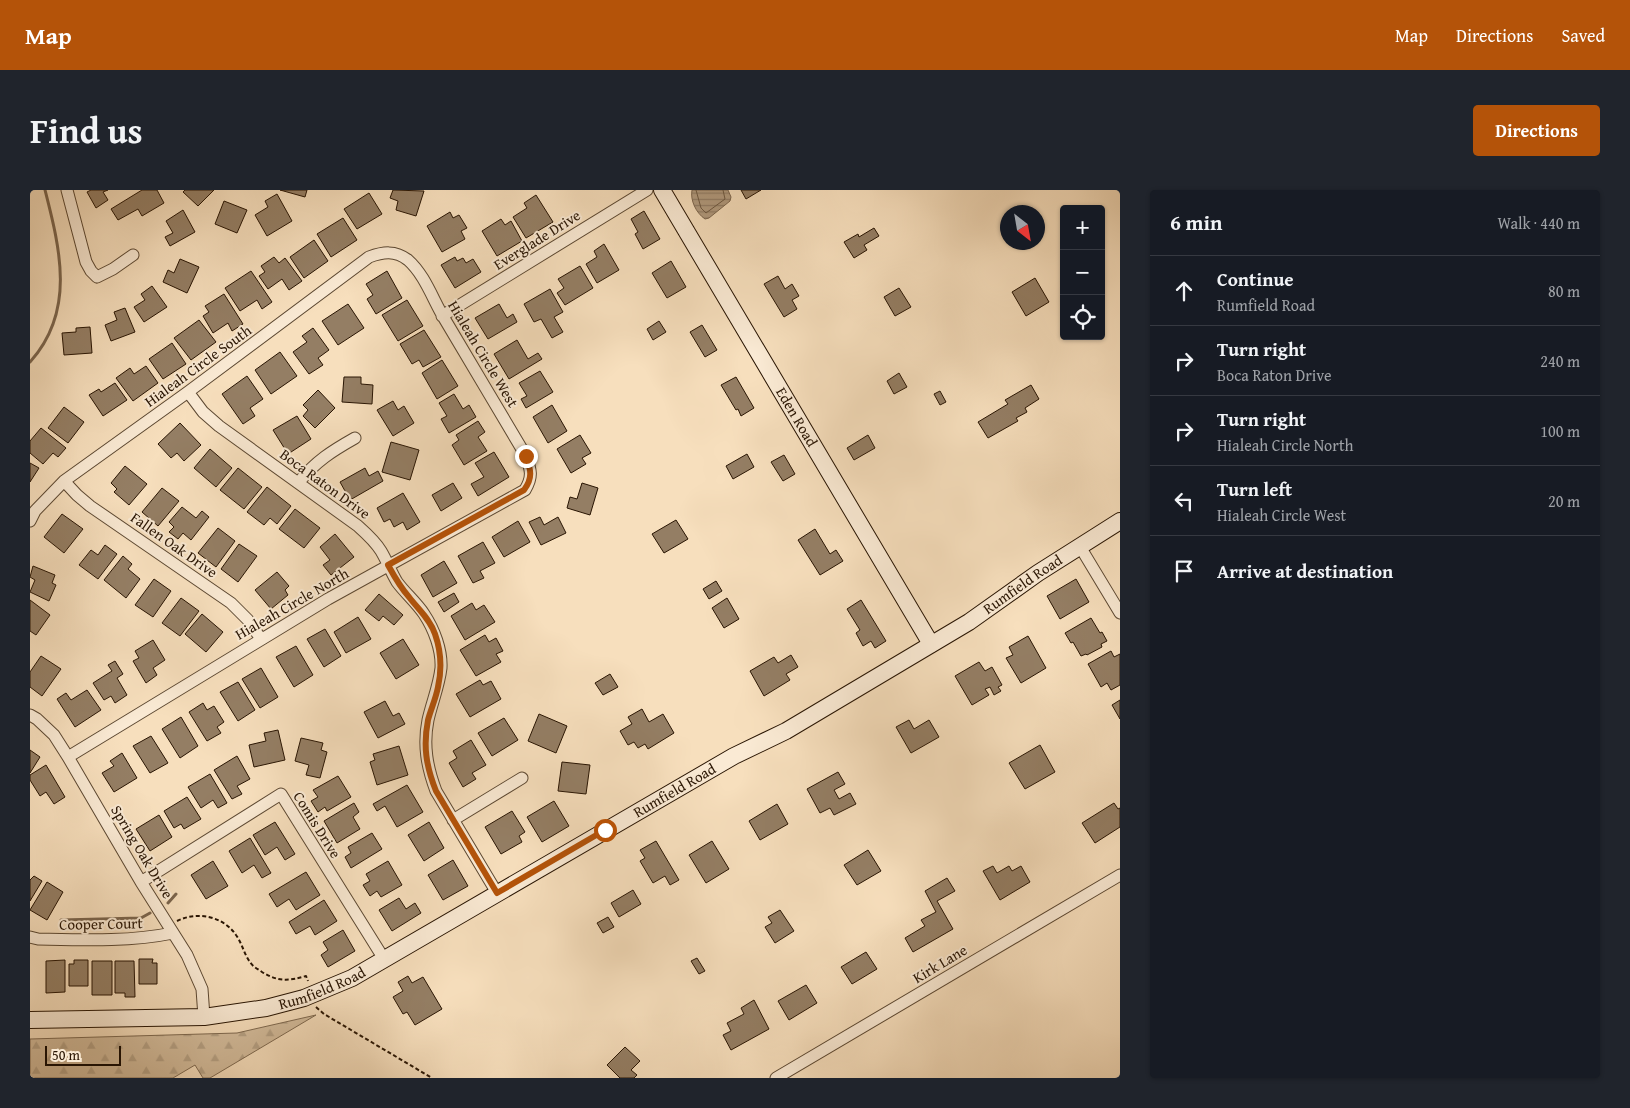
<!DOCTYPE html>
<meta charset="utf-8">
<style>
:root{--surface:#171b24;--page:#20242c;--text:#f1f3f6;--muted:#9ea1a6;--line:#363941;--accent:#b45309}
body{margin:0;font-family:"Gentium Book Plus",serif;background:var(--page);color:var(--text)}
.controls{position:absolute;right:15px;top:15px;display:grid;overflow:hidden;border-radius:5px;box-shadow:0 1px 4px #0004}
.controls button{width:45px;height:45px;display:grid;place-items:center;padding:0;border:0;border-bottom:1px solid var(--line);background:var(--surface);color:var(--text);font:25px sans-serif}
.compass{position:absolute;left:970px;top:15px;width:45px;height:45px;border-radius:50%;background:var(--surface);box-shadow:0 1px 4px #0004;rotate:149deg}
.scale{position:absolute;left:15px;bottom:12px;width:76px;box-sizing:border-box;padding-left:5px;border:2px solid #291503;border-top:0;font-size:14px;line-height:18px;white-space:nowrap;color:#291503;-webkit-text-stroke:4px #faead4;paint-order:stroke}
.stop{position:absolute;width:15px;height:15px;margin:-11px;border:4px solid #b45309;border-radius:50%;background:#fff}
.stop.end{background:#b45309;border-color:#fff;box-shadow:0 1px 5px #0008}
.list{margin:0;padding:0;list-style:none}
h2{display:flex;justify-content:space-between;align-items:center;height:65px;margin:0;padding:0 20px;font-size:21px}
h2 small{font-size:16px;font-weight:400;color:var(--muted)}
.list li{display:grid;grid-template-columns:32px 1fr auto;gap:15px;align-items:center;box-sizing:border-box;height:70px;padding:0 20px;border-top:1px solid var(--line)}
.list b{display:block;font-size:19px;white-space:nowrap}
.list p{margin:0;font-size:16px;white-space:nowrap;color:var(--muted)}
.list em{font-size:16px;font-style:normal;color:var(--muted)}
.icon{flex:none;width:28px;height:28px;fill:none;stroke:currentColor;stroke-width:2;stroke-linecap:round;stroke-linejoin:round}
.map{position:relative;flex:none;width:1090px;height:888px;overflow:hidden;border-radius:5px}
header{display:flex;align-items:center;gap:30px;box-sizing:border-box;height:70px;padding:0 25px;background:var(--accent);color:#fff}
header strong{font-size:24px}
nav{display:flex;gap:28px;margin-inline-start:auto;font-size:18px}
.intro{display:flex;align-items:center;justify-content:space-between;box-sizing:border-box;height:120px;padding:0 30px}
h1{margin:0;font-size:35px}
.button{padding:12px 22px;border-radius:5px;background:var(--accent);color:#fff;font-size:18px;font-weight:700}
main{display:flex;gap:30px;padding:0 30px}
aside{flex:1;background:var(--surface);border-radius:5px;box-shadow:0 1px 4px #0004}
.map>svg:first-child{display:block}
.forest{fill:url(#forest-firs);stroke:#7e6950}
.water{fill:url(#water-rules);stroke:#7b654d}
.lines{fill:none;stroke-linecap:round;stroke-linejoin:round}
.shore{stroke:#6d5840;stroke-width:1}
.stream{stroke:#7b654d;stroke-width:3}
.building{fill:#947e64;stroke:#291503}
.street-casing{stroke:#5c4832;stroke-width:13}
.secondary-casing{stroke:#291503;stroke-width:18}
.path{stroke:#291503;stroke-width:2;stroke-dasharray:4 2.5;stroke-linecap:butt}
.street{stroke:#faead4;stroke-width:11}
.secondary{stroke:#faead4;stroke-width:16}
.route{stroke:#b45309;stroke-width:6}
.labels{text-anchor:middle;stroke-width:4;stroke-linejoin:round;paint-order:stroke}
.street-label{font-size:15px;fill:#291503;stroke:#faead4}
</style>
<header>
<strong>Map</strong>
<nav><a>Map</a><a>Directions</a><a>Saved</a></nav>
</header>
<div class="intro"><h1>Find us</h1><a class="button">Directions</a></div>
<main>
<div class="map">
<svg width="1090" height="888" viewBox="0 0 1090 888">
<defs>
<pattern id="forest-firs" width="22" height="20" patternUnits="userSpaceOnUse" patternTransform="scale(1.25)"><rect width="22" height="20" fill="#d4bd9d"/><path d="M5 1l3.5 6h-7zM16 11l3.5 6h-7z" fill="#b6a286"/></pattern>
<pattern id="water-rules" width="6" height="5" patternUnits="userSpaceOnUse" patternTransform="scale(1.25)"><rect width="6" height="5" fill="#b19a7e"/><path d="M0 2.5h6" fill="none" stroke="#907c65"/></pattern>
</defs>
<rect width="100%" height="100%" fill="#f7dfbd"/>
<filter id="stains"><feTurbulence type="fractalNoise" baseFrequency=".004" numOctaves="4"/><feColorMatrix values="0 0 0 0 .2 0 0 0 0 .09 0 0 0 0 .02 0 0 0 .5 -.17"/></filter>
<radialGradient id="worn" r=".72"><stop offset=".6" stop-color="#630" stop-opacity="0"/><stop offset="1" stop-color="#630" stop-opacity=".3"/></radialGradient>
<!-- forest -->
<path class="forest" d="M286 825 180 888H173L165 875 143 888H0V849L207 843Z"/>
<!-- water -->
<path class="water" d="M662 0H698L701 7 700 11 679 28 675 29C666 23 660 10 662 0Z"/>
<g class="lines">
<!-- shore -->
<path class="shore" d="M666 0 671 18 676 23 695 9 693 0"/>
<!-- stream -->
<path class="stream" d="M0 172C46 121 30 59 15 0
M138 713 146 704
M31 730 111 728 120 723"/>
</g>
<!-- building -->
<path class="building" d="M61 0H78L73 2 78 10 66 18 57 2Z
M112 0H127L134 13 112 26 108 19 88 30 81 19Z
M155 0H184L168 16 153 2Z
M250 0H277L275 7Z
M363 0 394 1 386 26 366 20 368 11 360 8Z
M711 0H731L716 9Z
M339 3 352 24 327 39 314 19Z
M247 4 262 31 237 46 225 25 238 17 235 11Z
M506 5 523 32 496 48 483 27 497 18 494 13Z
M194 11 217 20 207 43 185 34Z
M153 20 165 42 140 56 135 47 143 43 136 31Z
M614 21 630 49 613 59 605 44 608 42 601 29Z
M420 22 423 28 429 25 437 38 431 41 435 49 412 62 397 36Z
M313 28 327 50 301 67 287 44Z
M471 29 475 35 481 31 492 51 467 66 452 41Z
M844 38 849 46 834 55 837 60 824 68 814 52 828 44 829 47Z
M284 50 298 71 274 88 260 67Z
M574 54 589 80 567 93 556 74 567 67 564 61Z
M244 67 249 73 255 68 272 91 259 100 252 89 238 99 229 86 235 82 231 76Z
M425 67 427 71 433 68 436 73 443 69 451 82 425 98 411 75Z
M150 69 169 77 157 103 133 92 138 80 144 83Z
M641 71 656 97 637 108 622 83Z
M550 76 563 98 535 115 527 103 534 98 528 89Z
M221 81 242 112 232 119 227 110 210 121 195 98Z
M357 81 372 108 346 124 337 109 343 105 336 94Z
M748 86 755 99 762 94 769 106 762 110 767 119 754 127 734 94Z
M1005 88 1019 112 996 126 982 102Z
M122 96 137 117 114 132 104 117 115 110 111 104Z
M869 98 881 117 865 126 854 107Z
M520 99 533 122 524 127 533 142 522 148 511 129 504 132 494 114Z
M194 104 213 134 202 141 198 133 183 143 173 126 179 122 175 116Z
M377 110 393 136 368 151 352 125Z
M318 114 334 138 308 155 292 131Z
M469 114 477 128 483 124 487 132 458 149 445 128Z
M95 118 105 142 81 151 75 135 87 130 84 122Z
M169 130 186 152 161 170 144 148Z
M629 131 636 142 623 150 617 139Z
M672 135 687 160 675 167 660 142Z
M60 137 62 163 34 165 32 143 46 142V138Z
M283 138 299 160 288 168 293 175 279 184 263 162 277 152 272 146Z
M394 140 411 167 393 177 389 170 382 174 370 154Z
M487 150 498 169 508 163 512 169 479 189 464 164Z
M142 153 156 174 133 189 119 169Z
M250 162 267 186 241 204 225 180Z
M412 170 428 196 407 209 392 183Z
M116 176 128 193 103 211 86 188 100 178 104 184Z
M510 181 523 202 496 218 491 209 497 206 489 193Z
M869 183 877 197 864 204 857 191Z
M217 186 233 209 220 218 225 226 213 234 192 204Z
M314 187H331V194L343 195 342 214 312 212Z
M706 187 724 218 711 226 708 219 706 220 691 195Z
M85 193 97 210 73 226 59 205 69 199 71 202Z
M1001 195 1009 209 995 218 997 222 986 228 988 231 958 248 948 232 978 214 975 210Z
M288 200 305 218 285 238 273 226 278 220 273 215Z
M910 201 916 212 910 215 904 204Z
M424 204 433 219 439 215 446 227 419 243 411 229 417 226 409 213Z
M363 211 368 220 374 216 384 233 363 246 347 220Z
M522 215 537 241 518 253 503 227Z
M34 217 54 232 38 253 18 238Z
M267 226 281 249 258 264 243 240Z
M448 231 455 242 448 247 457 261 434 275 422 255 429 250 426 245Z
M150 233 171 255 154 271 147 263 141 268 128 254Z
M11 238 36 258 28 267 23 263 13 274 0 263V251Z
M550 245 561 263 552 268 556 274 541 283 527 259Z
M838 245 845 258 824 270 817 258Z
M361 252 389 260 380 290 352 282Z
M180 259 202 278 186 297 164 278Z
M464 262 479 287 448 306 441 294 454 287 445 273Z
M717 264 724 277 703 289 696 276Z
M754 265 765 284 753 291 741 272Z
M0 273 9 278 0 292Z
M95 276 117 294 99 315 84 302 87 299 81 293Z
M208 278 232 297 214 319 190 300Z
M335 278 339 286 348 281 353 291 320 310 310 292Z
M423 293 432 308 411 321 402 305Z
M552 293 568 298 560 325 537 318 540 307 547 309Z
M237 297 261 316 247 334 240 328 234 335 217 322Z
M132 298 149 311 128 336 112 322Z
M373 303 390 332 377 340 373 332 364 337 360 329 354 332 347 318Z
M152 317 166 328 172 321 179 327 161 350 153 343 148 349 139 342 144 337 139 332Z
M265 319 290 338 274 358 249 339Z
M32 324 53 339 34 363 14 347Z
M510 327 514 335 528 327 536 343 511 355 499 332Z
M646 330 658 349 634 363 622 344Z
M488 331 500 352 474 367 462 347Z
M188 338 205 351 186 377 168 363Z
M785 339 800 364 806 360 813 371 790 385 768 350Z
M305 344 324 367 301 385 293 375 300 370 290 357Z
M453 352 465 373 450 381 454 388 443 393 428 366Z
M209 354 227 366 208 392 191 379Z
M75 355 87 364 68 389 49 375 61 360 68 365Z
M93 366 102 374 98 379 110 389 96 408 74 390Z
M414 371 427 393 403 407 391 385Z
M3 376 25 385 22 393 26 395 19 411 0 402 5 390 0 387Z
M247 382 259 396 255 400 258 405 241 419 225 400Z
M124 389 141 401 123 427 105 415Z
M1046 389 1059 412 1030 429 1017 406Z
M686 391 692 401 679 409 673 399Z
M424 403 429 412 414 422 408 412Z
M349 404 373 425 364 435 353 426 349 431 335 420Z
M151 408 169 421 150 446 132 433Z
M697 408 709 429 694 438 682 418Z
M0 410 20 425 6 445 0 441Z
M831 410 856 451 845 458 841 451 833 456 826 443 830 440 817 419Z
M442 413 446 420 454 415 465 432 435 450 421 426Z
M172 424 193 442 176 462 155 444Z
M328 427 341 449 316 463 304 442Z
M1061 428 1070 443 1072 442 1077 451 1071 454 1072 457 1057 465 1056 464 1051 466 1043 452 1041 453 1035 443Z
M295 439 311 466 294 477 277 449Z
M455 445 459 452 466 448 473 461 466 464 471 472 446 486 430 460Z
M998 446 1016 478 991 493 976 468 983 465 979 457Z
M373 449 389 475 366 489 350 463Z
M123 450 135 470 123 478 127 485 116 493 103 471 109 468 105 461Z
M266 456 283 485 264 497 246 467Z
M1081 461 1084 467 1090 464V495L1081 500 1077 493 1071 497 1058 474Z
M761 465 768 477 756 484 760 490 734 506 720 481 744 467 748 473Z
M11 466 31 479 12 506 0 497V482Z
M85 471 93 484 87 488 97 505 85 513 81 506 74 510 63 493 82 481 78 475Z
M949 472 955 481 962 477 972 495 968 497 971 501 964 505 960 497 955 499 959 505 942 515 925 486Z
M231 478 248 507 230 518 212 489Z
M580 484 588 497 573 505 565 493Z
M450 490 453 495 461 491 471 509 440 527 426 504Z
M208 492 225 520 208 531 190 502Z
M57 500 71 520 45 537 27 509 36 503 41 510Z
M1090 510V529L1082 515Z
M355 511 363 526 369 523 375 534 348 548 334 522Z
M173 513 177 520 184 516 194 532 187 537 191 543 177 551 159 522Z
M612 519 619 532 633 524 644 543 618 559 615 554 608 558 604 552 598 555 590 541 602 534 598 527Z
M509 524 537 536 526 563 498 551Z
M151 527 168 556 150 568 132 539Z
M474 528 488 550 462 566 448 543Z
M879 530 884 539 899 530 909 547 881 563 866 537Z
M248 540 255 570 224 577 219 555 236 551 234 543Z
M121 546 138 573 120 583 103 556Z
M271 548 293 553 291 560 297 562 290 588 276 585 279 575 265 571Z
M441 550 456 575 442 583 446 589 433 597 419 573 427 568 423 561Z
M1010 555 1025 582 995 599 979 573Z
M369 556 378 585 347 595 340 572 345 570 343 564Z
M0 560 10 567 0 583Z
M92 563 107 588 84 602 72 583 84 576 80 571Z
M207 566 220 589 207 596 212 604 202 609 184 580Z
M532 572 560 575 556 604 528 601Z
M16 575 35 607 24 614 16 602 10 606 0 590V585Z
M808 582 815 594 804 600 809 609 820 603 826 614 804 625 800 618 790 623 777 599Z
M180 584 197 613 188 618 183 610 171 618 158 597Z
M308 586 321 607 297 621 295 617 288 622 281 611 288 607 283 600Z
M377 595 393 622 367 637 355 616 347 621 343 614Z
M157 607 171 629 154 639 151 634 144 638 134 621Z
M524 611 539 636 512 652 497 627Z
M324 613 329 622 323 627 330 639 307 653 294 631Z
M1084 613 1088 619 1090 618V637L1065 653 1052 633Z
M747 614 758 634 730 650 719 631Z
M482 621 495 642 489 646 492 652 471 664 455 637Z
M129 625 142 647 120 661 106 639Z
M245 632 265 664 255 670 247 657 235 665 223 645Z
M399 632 414 658 394 671 378 645Z
M342 643 352 659 321 678 315 667 321 663 318 657Z
M220 648 241 683 232 688 224 675 212 683 199 661Z
M626 651 649 690 640 695 635 686 623 693 610 671 615 668 610 660Z
M682 651 699 679 676 693 659 665Z
M838 660 851 681 827 695 814 675Z
M423 670 438 696 413 710 398 685Z
M183 671 198 696 176 709 161 685Z
M358 671 372 695 351 707 347 701 340 706 333 695 340 691 336 684Z
M963 676 967 683 979 676 982 681 991 676 1000 692 970 710 953 681Z
M276 682 290 705 266 720 259 709 247 717 239 704Z
M4 686 12 691 0 711V690Z
M917 688 925 701 907 711 923 739 883 762 875 748 895 736 891 730 906 722 895 701Z
M17 692 33 702 17 730 0 720Z
M603 700 611 714 589 727 581 713Z
M369 708 376 719 385 713 391 723 362 741 349 720Z
M294 710 307 731 285 745 280 736 266 744 259 732Z
M750 720 764 741 745 753 735 737 742 733 738 727Z
M578 727 584 737 573 743 567 733Z
M313 740 325 761 298 777 291 765 298 760 293 752Z
M836 762 847 779 822 794 811 777Z
M667 768 675 781 669 784 661 771Z
M109 769H123L122 773H127V794H109Z
M35 770V802L16 803V771Z
M44 770H58V796H39V774H44Z
M62 771H82V805H62Z
M85 771H104L105 807H95V803H85Z
M378 786 382 793 393 787 412 819 385 835 377 822 373 824 363 807 373 801 368 792Z
M776 795 787 813 759 830 748 811Z
M724 810 739 839 701 860 693 845 701 841 697 833 714 824 711 818Z
M595 857 610 871 601 880 607 885 604 888H590L577 875Z"/>
<g class="lines">
<!-- street casing -->
<g class="street-casing">
<path id="street" d="M37 0 56 72 61 81 67 87 83 79 103 65
M412 126 617 0
M158 202 173 222 189 236 328 336C337 344 345 351 351 361 357 371 361 382 367 392 375 403 386 412 394 424 404 439 412 460 411 478 409 496 402 512 398 530 393 555 397 577 406 601L467 703
M34 291 47 305 60 316 201 413 218 430 231 449
M269 292C286 271 302 261 325 248
M0 331 5 321 34 291 158 202 339 67C353 62 365 60 378 70 395 85 403 110 414 128 441 174 469 220 496 266 501 280 503 287 495 300L298 409 38 567
M1049 355 1090 423
M0 525 7 529 24 545 38 567 111 692 157 765 172 799 174 827
M423 630 492 588
M111 692 251 604 354 769
M0 747 8 749C53 750 99 752 143 743
M746 888 1090 685"/>
</g>
<!-- secondary casing -->
<g class="secondary-casing">
<g id="secondary">
<path id="s1" d="M632 0 901 454"/>
<path id="s2" d="M0 830 174 827 236 818 274 808 322 788 704 566 756 541 939 432 1008 383 1090 331"/>
</g>
</g>
<!-- path -->
<path class="path" d="M147 731C167 721 193 726 206 745 212 753 214 764 220 772 223 777 228 779 232 782 248 792 259 791 276 786L278 791
M286 817 294 824 402 888"/>
<!-- street -->
<use href="#street" class="street"/>
<!-- secondary -->
<use href="#secondary" class="secondary"/>
</g>
<g class="lines">
<!-- route -->
<path class="route" d="M496 266C501 280 503 288 494 300L358 375C364 386 370 397 379 407 388 419 400 429 405 444 411 461 412 479 408 497 406 508 401 519 398 530 393 556 396 576 406 601L467 703 575 640"/>
</g>
<g class="labels">
<!-- street labels -->
<g class="street-label">
<text transform="translate(507 50) rotate(-32)" y="5">Everglade Drive</text>
<text transform="translate(453 164) rotate(59)" y="5">Hialeah Circle West</text>
<text transform="translate(168 176) rotate(-36)" y="5">Hialeah Circle South</text>
<text dy="5" stroke="none"><textPath href="#s1" startOffset="264">Eden Road</textPath></text>
<text transform="translate(295 294) rotate(36)" y="5">Boca Raton Drive</text>
<text transform="translate(144 355) rotate(35)" y="5">Fallen Oak Drive</text>
<text dy="5" stroke="none"><textPath href="#s2" startOffset="1106">Rumfield Road</textPath></text>
<text transform="translate(262 414) rotate(-30)" y="5">Hialeah Circle North</text>
<text dy="5" stroke="none"><textPath href="#s2" startOffset="701">Rumfield Road</textPath></text>
<text transform="translate(287 635) rotate(58)" y="5">Comis Drive</text>
<text transform="translate(112 662) rotate(59)" y="5">Spring Oak Drive</text>
<text transform="translate(71 734) rotate(-1)" y="5">Cooper Court</text>
<text transform="translate(910 774) rotate(-31)" y="5">Kirk Lane</text>
<text dy="5" stroke="none"><textPath href="#s2" startOffset="296">Rumfield Road</textPath></text>
</g>
</g>
<rect width="100%" height="100%" filter="url(#stains)"/>
<rect width="100%" height="100%" fill="url(#worn)"/>
</svg>
<div class="controls">
<button>+</button>
<button>−</button>
<button><svg class="icon" aria-label="locate" viewBox="0 0 24 24"><circle cx="12" cy="12" r="6"/><path d="M12 2v4M12 18v4M2 12h4M18 12h4"/></svg></button>
</div>
<svg class="compass" viewBox="-18 -18 36 36"><path d="M0-13l5 13h-10z" fill="#e53935"/><path d="M0 13l5-13h-10z" fill="#9ea1a6"/></svg>
<div class="scale">50 m</div>
<div class="stop" style="left:575px;top:640px"></div>
<div class="stop end" style="left:496px;top:266px"></div>
</div>
<aside>
<h2>6 min<small>Walk · 440 m</small></h2>
<ul class="list">
<li><svg class="icon" aria-label="ahead" viewBox="0 0 24 24"><path d="M12 20V5M6 11l6-6 6 6"/></svg><div><b>Continue</b><p>Rumfield Road</p></div><em>80 m</em></li>
<li><svg class="icon" aria-label="right" viewBox="0 0 24 24"><path d="M7 20v-9h11M14 6l5 5-5 5"/></svg><div><b>Turn right</b><p>Boca Raton Drive</p></div><em>240 m</em></li>
<li><svg class="icon" aria-label="right" viewBox="0 0 24 24"><path d="M7 20v-9h11M14 6l5 5-5 5"/></svg><div><b>Turn right</b><p>Hialeah Circle North</p></div><em>100 m</em></li>
<li><svg class="icon" aria-label="left" viewBox="0 0 24 24"><path d="M17 20v-9H6M10 6l-5 5 5 5"/></svg><div><b>Turn left</b><p>Hialeah Circle West</p></div><em>20 m</em></li>
<li><svg class="icon" aria-label="arrive" viewBox="0 0 24 24"><path d="M6 21V4h12l-3 4 3 4H6"/></svg><div><b>Arrive at destination</b></div></li>
</ul>
</aside>
</main>
